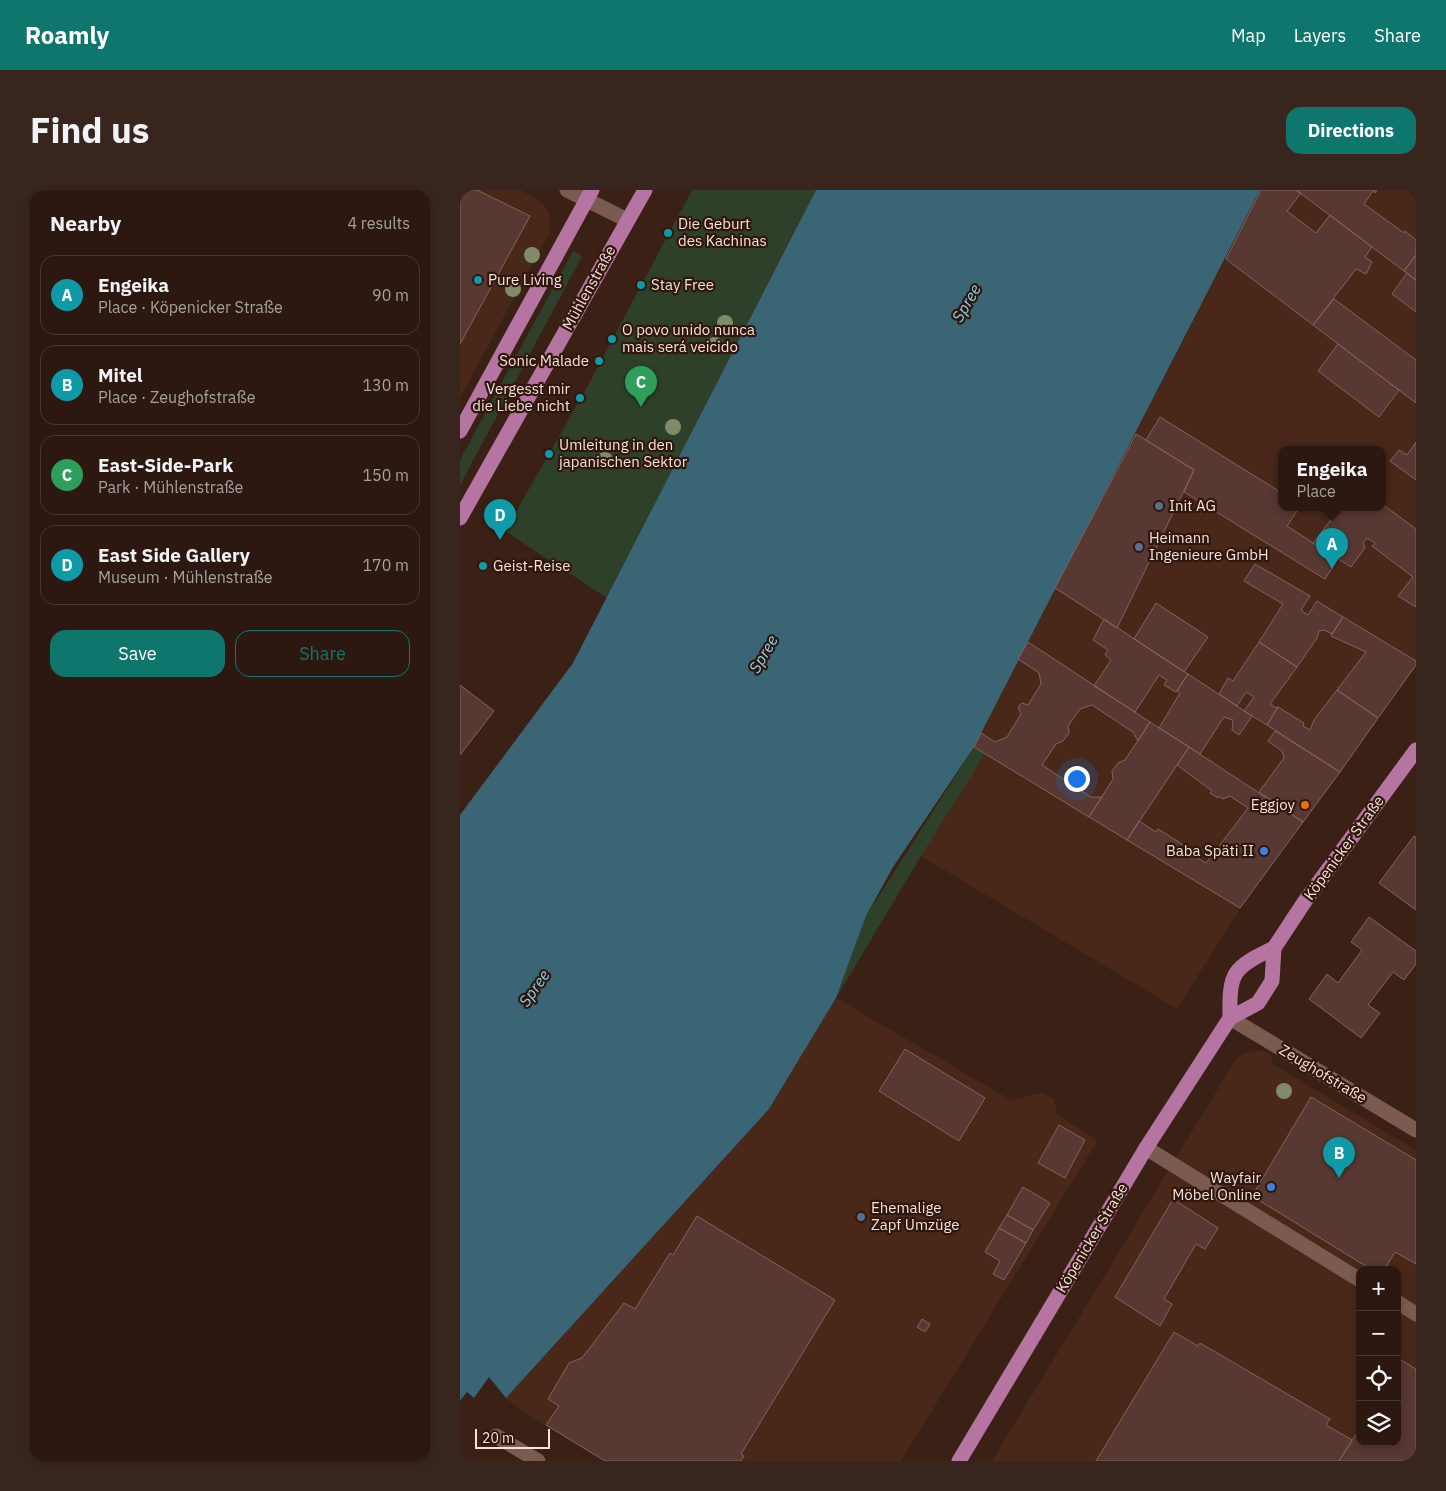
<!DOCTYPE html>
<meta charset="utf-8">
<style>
:root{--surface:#2c1810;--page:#38251e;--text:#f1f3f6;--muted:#a6a09f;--line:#483730;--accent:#0f766e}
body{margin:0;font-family:"IBM Plex Sans",sans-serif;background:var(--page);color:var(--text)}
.controls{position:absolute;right:15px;bottom:15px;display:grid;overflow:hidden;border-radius:10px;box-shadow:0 2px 8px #0003}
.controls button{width:45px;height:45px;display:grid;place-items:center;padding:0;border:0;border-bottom:1px solid var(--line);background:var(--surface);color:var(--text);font:25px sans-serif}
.scale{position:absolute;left:15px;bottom:12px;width:75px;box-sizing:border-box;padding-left:5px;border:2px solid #f5e2db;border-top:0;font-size:14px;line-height:18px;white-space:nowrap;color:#f5e2db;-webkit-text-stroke:4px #30160c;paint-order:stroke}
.you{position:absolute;left:616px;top:588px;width:18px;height:18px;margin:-12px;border:4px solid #fff;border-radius:50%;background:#1a73e8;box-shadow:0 0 0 8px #1a73e833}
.badge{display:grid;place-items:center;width:32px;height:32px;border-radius:50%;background:var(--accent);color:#fff;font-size:16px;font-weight:700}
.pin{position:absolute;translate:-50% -41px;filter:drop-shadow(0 1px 2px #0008)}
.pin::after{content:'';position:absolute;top:26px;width:18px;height:15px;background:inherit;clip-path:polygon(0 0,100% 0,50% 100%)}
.popup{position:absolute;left:818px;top:256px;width:108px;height:65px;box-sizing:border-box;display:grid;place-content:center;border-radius:10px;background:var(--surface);filter:drop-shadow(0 1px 4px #0005);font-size:16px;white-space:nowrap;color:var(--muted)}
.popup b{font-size:19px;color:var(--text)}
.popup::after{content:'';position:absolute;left:50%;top:100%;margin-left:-10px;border:10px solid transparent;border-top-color:var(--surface)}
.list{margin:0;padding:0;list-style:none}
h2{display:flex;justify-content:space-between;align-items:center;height:65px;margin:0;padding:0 20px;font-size:21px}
h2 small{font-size:16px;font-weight:400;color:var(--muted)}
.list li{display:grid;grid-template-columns:32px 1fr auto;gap:15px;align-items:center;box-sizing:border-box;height:80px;margin:0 10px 10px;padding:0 10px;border:1px solid var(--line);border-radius:15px}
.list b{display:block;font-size:19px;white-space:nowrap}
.list p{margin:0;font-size:16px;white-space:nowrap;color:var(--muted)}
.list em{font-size:16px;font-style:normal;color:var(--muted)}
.actions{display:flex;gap:10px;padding:15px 20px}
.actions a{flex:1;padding:11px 0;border:1px solid var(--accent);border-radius:15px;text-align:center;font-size:18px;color:var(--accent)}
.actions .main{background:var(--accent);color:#fff}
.icon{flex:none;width:28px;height:28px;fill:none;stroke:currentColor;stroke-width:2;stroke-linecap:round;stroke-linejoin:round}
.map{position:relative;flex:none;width:956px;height:1271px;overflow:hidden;border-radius:15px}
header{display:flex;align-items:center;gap:30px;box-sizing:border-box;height:70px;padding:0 25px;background:var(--accent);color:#fff}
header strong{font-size:24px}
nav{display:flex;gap:28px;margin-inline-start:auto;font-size:18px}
.intro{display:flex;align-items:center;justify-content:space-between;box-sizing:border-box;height:120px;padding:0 30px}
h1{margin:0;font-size:35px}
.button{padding:12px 22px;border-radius:15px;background:var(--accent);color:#fff;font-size:18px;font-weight:700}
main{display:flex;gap:30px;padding:0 30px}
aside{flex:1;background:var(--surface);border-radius:15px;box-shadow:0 2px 8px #0003}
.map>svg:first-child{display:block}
.built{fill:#49281a;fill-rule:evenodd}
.green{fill:#2f402a}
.water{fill:#396575}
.building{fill:#573832;stroke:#85635c}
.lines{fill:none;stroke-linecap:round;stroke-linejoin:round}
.minor{stroke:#7b5b4f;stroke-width:15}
.major{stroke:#b674a2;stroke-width:15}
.tree{fill:#808b68}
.culture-dot{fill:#0f9aa8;stroke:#30160c;stroke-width:2}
.service-dot{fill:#5c6f8a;stroke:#30160c;stroke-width:2}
.food-dot{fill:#e8710a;stroke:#30160c;stroke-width:2}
.shop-dot{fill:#3f7fe0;stroke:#30160c;stroke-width:2}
.labels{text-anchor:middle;stroke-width:4.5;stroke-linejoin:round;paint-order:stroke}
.poi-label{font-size:15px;fill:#f5e2db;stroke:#30160c;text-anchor:start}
.street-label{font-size:15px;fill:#f5e2db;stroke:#30160c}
.water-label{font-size:16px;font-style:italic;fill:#86d2ef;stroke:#30160c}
</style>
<header>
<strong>Roamly</strong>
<nav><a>Map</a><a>Layers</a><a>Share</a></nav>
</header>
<div class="intro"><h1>Find us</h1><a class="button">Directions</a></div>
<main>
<aside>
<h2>Nearby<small>4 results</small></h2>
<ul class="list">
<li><span class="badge" style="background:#0f9aa8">A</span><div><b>Engeika</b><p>Place · Köpenicker Straße</p></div><em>90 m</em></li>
<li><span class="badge" style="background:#0f9aa8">B</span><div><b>Mitel</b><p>Place · Zeughofstraße</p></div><em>130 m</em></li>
<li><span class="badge" style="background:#2e9e5b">C</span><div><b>East-Side-Park</b><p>Park · Mühlenstraße</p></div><em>150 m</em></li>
<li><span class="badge" style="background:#0f9aa8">D</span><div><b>East Side Gallery</b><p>Museum · Mühlenstraße</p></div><em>170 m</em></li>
</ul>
<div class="actions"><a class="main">Save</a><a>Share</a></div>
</aside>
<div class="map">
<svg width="956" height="1271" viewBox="0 0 956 1271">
<rect width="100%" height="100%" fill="#3b2015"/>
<!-- built -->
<path class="built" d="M0 0H60L74 7 84 15 88 21 90 34 88 46 0 207Z
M801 0H956V475L780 718 717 819 461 666 525 564 514 557ZM822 260H922V318H822Z
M376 808 551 910 582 903 594 909 597 925 638 950 441 1271H145L61 1220 46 1208 309 919Z
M792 861H803L813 866 811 873 956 960V1271H532L776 869 783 864ZM900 1080H937V1252H900Z"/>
<!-- green -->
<path class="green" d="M232 0H356L147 408 45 341 126 199Z
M113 61 122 66 0 295V270Z
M514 557 525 564 461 666 376 808 406 726Z"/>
<!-- water -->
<path class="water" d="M356 0H800L514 557 433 677 406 726 376 808 309 919 46 1208 29 1187 14 1208 7 1202 0 1211V625L113 473Z"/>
<!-- building -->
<path class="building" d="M0 0H17L70 26 0 154Z
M801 0H836L841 3 827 21 856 43 870 25 912 57 905 67 912 72 906 84 896 79 853 135 766 69Z
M836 0H917L915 3 913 1 904 14 944 43 945 41 956 50V65L944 81Z
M956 65V90L944 81Z
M947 83 956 90V122L932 104Z
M874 109 956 170V213L853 135Z
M878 154 939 200 919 227 858 181Z
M700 227 822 303V318H839L827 336 878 369 865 389 724 302 734 280 686 250Z
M676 244 734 280 657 438 595 398Z
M956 252V290L930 271 939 260 947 265Z
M922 314 956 339V417L938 406 953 387 912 356 915 353 907 348 903 353 905 358 891 377 853 353 880 318H922Z
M795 374 850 406 841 420 848 425 857 411 883 427 872 444 864 440 859 441 857 448 837 477 799 452 823 414 784 391Z
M696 413 748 447 724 482 674 449Z
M883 427 956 471V475L918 528 877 500 906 462 871 446Z
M644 429 728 484 716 502 704 495 707 490 699 485 675 522 634 496 651 470 645 465 648 460 633 450Z
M568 452 690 532 678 551 673 542 632 515 620 519 608 536 609 543 603 551 596 554 582 575 631 607H642L629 627 514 557 521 543 535 552 547 547 561 524 558 517 562 513 568 515 581 494 579 483 558 469Z
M799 452 837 477 810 514 816 518 818 517 807 535 784 521 794 507 786 502 777 516 759 504 768 488 773 491Z
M728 484 792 526 779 545 772 540 773 530 764 527 740 564 699 538 720 503 717 501Z
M0 495 34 521 0 565Z
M877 500 918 528 880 582 807 535 818 517 844 533 843 536 850 540 854 530Z
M690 532 729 557 667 650 629 627 653 589 652 581 658 573 665 570Z
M815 541 880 582 843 632 799 602 824 568 822 561 808 551Z
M729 557 843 632 780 718 667 650 679 631 696 642 698 639 730 659 728 662 746 673 788 618 770 606 763 609 759 606 758 608 750 603 752 601 717 575Z
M954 646 956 647V720L919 693Z
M909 727 956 761V774L944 790 933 782 908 815 920 823 901 848 849 809 867 784 878 793 902 760 891 752Z
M445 859 525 908 499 951 419 901Z
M851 907 956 970V1074L935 1062 924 1080H912L792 1006Z
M599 935 625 950 605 988 578 973Z
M563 997 590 1013 573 1040 547 1025Z
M713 1009 758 1038 745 1059 736 1054 704 1109 712 1114 700 1136 655 1107Z
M547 1025 573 1040 566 1053 539 1038Z
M237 1026 375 1110 281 1264 284 1266 281 1271H145L86 1235 99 1216 88 1209 109 1173 122 1168 164 1113 175 1119 210 1063 213 1065Z
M539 1038 566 1053 544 1090 533 1084 540 1071 525 1062Z
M462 1129 470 1134 465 1142 457 1137Z
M714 1142 738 1156 740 1153 870 1229 866 1235 892 1250 879 1271H636Z
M941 1170 956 1179V1271H879L900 1238V1252H937V1176Z"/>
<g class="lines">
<!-- minor -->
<path class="minor" d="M107 0 167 30
M770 828 956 940
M686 958 900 1090
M937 1112 956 1124
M36 1246 78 1271"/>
<!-- major -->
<path class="major" d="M0 241 132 0
M0 328 185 0
M770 828C769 781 773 778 814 758
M499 1271 686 958 770 828 798 813 812 791 814 758 845 711 956 560"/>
</g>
<!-- trees -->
<g class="tree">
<circle cx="72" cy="65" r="8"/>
<circle cx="53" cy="99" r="8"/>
<circle cx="265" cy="133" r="8"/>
<circle cx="255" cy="155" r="8"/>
<circle cx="213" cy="237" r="8"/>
<circle cx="145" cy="270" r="8"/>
<circle cx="824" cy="901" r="8"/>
</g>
<!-- markers -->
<g class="culture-dot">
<circle cx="208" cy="43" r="5"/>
<circle cx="18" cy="90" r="5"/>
<circle cx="181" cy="95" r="5"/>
<circle cx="152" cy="149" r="5"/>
<circle cx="139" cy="171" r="5"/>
<circle cx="120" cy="208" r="5"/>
<circle cx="89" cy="264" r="5"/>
<circle cx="23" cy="376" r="5"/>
</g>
<g class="service-dot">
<circle cx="699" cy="316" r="5"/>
<circle cx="679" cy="357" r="5"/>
<circle cx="401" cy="1027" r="5"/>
</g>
<circle class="food-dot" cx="845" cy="615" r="5"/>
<g class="shop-dot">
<circle cx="804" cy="661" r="5"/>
<circle cx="811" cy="997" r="5"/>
</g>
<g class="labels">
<!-- poi labels -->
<g class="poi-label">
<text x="218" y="39">Die Geburt<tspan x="218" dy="17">des Kachinas</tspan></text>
<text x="28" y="95">Pure Living</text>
<text x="191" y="100">Stay Free</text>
<text x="162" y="145">O povo unido nunca<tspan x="162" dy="17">mais será veicido</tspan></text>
<text x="129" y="176" text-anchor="end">Sonic Malade</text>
<text x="110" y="204" text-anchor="end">Vergesst mir<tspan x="110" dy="17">die Liebe nicht</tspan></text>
<text x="99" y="260">Umleitung in den<tspan x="99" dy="17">japanischen Sektor</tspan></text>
<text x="709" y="321">Init AG</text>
<text x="689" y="353">Heimann<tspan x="689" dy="17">Ingenieure GmbH</tspan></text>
<text x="33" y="381">Geist-Reise</text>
<text x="835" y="620" text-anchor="end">Eggjoy</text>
<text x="794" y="666" text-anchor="end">Baba Späti II</text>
<text x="801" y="993" text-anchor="end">Wayfair<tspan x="801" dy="17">Möbel Online</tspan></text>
<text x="411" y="1023">Ehemalige<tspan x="411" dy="17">Zapf Umzüge</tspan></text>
</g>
<!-- street labels -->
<g class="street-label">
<text transform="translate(129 98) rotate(-61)" y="5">Mühlenstraße</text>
<text transform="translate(884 658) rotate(-54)" y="5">Köpenicker Straße</text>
<text transform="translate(863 884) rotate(31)" y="5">Zeughofstraße</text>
<text transform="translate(632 1048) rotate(-59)" y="5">Köpenicker Straße</text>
</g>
<!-- water labels -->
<g class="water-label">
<text transform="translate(506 113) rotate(-60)" y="6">Spree</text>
<text transform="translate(303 464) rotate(-60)" y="6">Spree</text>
<text transform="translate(74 798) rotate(-55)" y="6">Spree</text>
</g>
</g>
</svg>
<div class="controls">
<button>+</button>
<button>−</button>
<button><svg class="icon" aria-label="locate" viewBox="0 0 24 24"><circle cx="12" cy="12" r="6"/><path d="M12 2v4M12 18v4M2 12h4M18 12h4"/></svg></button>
<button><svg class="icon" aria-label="layers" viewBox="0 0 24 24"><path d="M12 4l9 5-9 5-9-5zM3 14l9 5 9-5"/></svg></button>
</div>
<div class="scale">20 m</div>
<div class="you"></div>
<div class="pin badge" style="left:872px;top:379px;background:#0f9aa8">A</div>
<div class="popup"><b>Engeika</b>Place</div>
<div class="pin badge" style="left:879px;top:988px;background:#0f9aa8">B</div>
<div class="pin badge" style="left:181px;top:217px;background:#2e9e5b">C</div>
<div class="pin badge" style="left:40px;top:350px;background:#0f9aa8">D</div>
</div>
</main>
